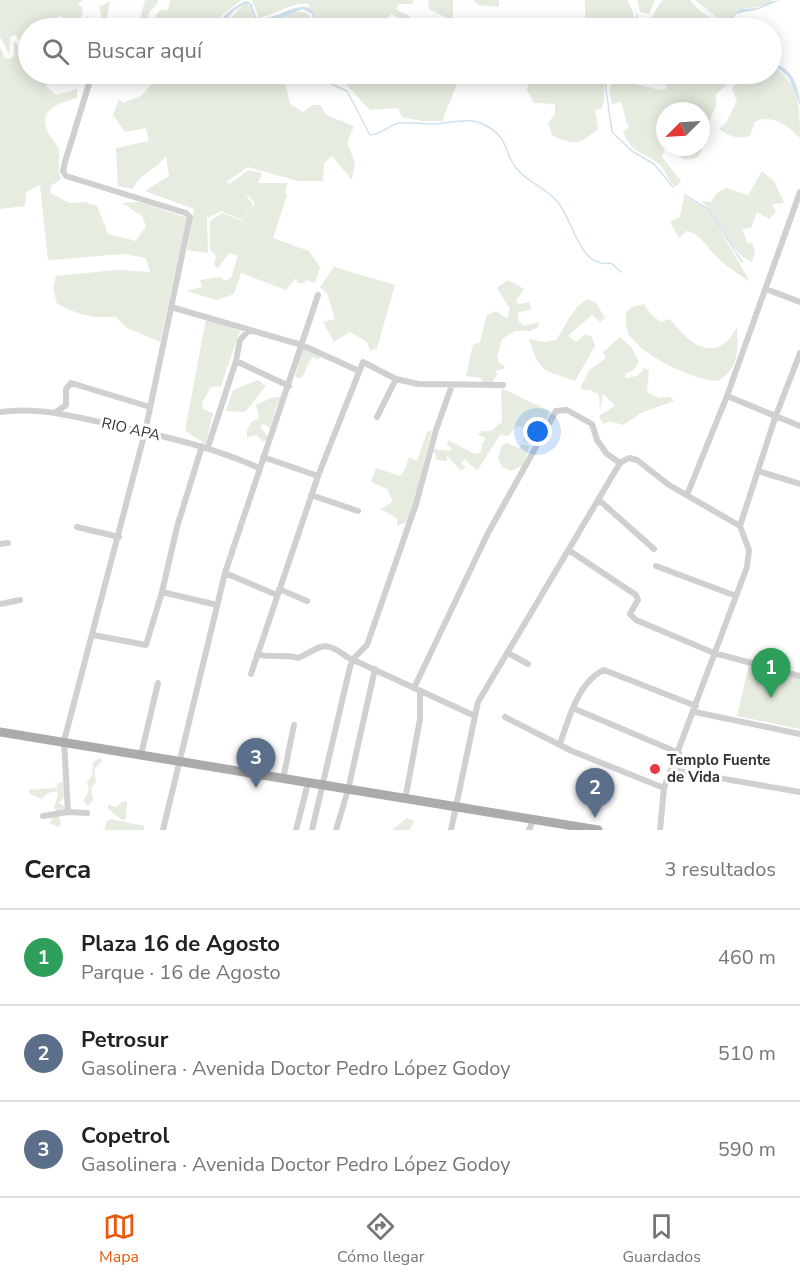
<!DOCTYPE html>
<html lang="es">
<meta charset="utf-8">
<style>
:root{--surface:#fff;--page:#f2f2f2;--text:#222;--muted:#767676;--line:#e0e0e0;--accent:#ea580c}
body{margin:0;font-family:"Nunito Sans",sans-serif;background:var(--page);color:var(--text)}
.compass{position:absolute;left:656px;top:102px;width:54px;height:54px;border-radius:50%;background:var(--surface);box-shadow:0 3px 15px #0003;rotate:246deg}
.you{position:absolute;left:538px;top:432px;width:21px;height:21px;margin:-15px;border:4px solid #fff;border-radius:50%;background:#1a73e8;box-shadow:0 0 0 9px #1a73e833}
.badge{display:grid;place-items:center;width:39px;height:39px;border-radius:50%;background:var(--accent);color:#fff;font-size:20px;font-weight:700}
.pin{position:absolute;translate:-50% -50px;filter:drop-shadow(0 2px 3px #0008)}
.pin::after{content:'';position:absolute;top:32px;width:21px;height:18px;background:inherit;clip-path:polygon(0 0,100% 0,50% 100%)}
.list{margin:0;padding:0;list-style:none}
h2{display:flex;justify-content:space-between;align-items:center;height:78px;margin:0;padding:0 24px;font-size:26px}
h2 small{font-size:20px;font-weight:400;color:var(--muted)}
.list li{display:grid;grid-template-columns:39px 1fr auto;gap:18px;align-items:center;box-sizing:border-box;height:96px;padding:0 24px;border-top:2px solid var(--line)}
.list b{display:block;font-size:22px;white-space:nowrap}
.list p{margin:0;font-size:20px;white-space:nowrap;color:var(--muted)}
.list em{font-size:20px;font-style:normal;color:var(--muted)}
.icon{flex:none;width:33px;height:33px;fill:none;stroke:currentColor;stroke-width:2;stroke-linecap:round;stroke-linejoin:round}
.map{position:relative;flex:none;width:800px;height:830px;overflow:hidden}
.search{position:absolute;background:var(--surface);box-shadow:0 3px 15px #0003;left:18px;right:18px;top:18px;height:66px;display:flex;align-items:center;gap:15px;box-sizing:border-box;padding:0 21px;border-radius:33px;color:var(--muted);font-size:22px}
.sheet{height:366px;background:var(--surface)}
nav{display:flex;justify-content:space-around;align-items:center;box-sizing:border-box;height:84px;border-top:2px solid var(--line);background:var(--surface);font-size:16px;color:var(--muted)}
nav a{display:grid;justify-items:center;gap:3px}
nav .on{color:var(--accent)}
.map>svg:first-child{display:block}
.green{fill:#e6ecdf}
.water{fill:#cfe2ee}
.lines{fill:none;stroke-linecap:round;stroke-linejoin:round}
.stream{stroke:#cfe2ee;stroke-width:1.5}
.street{stroke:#d0d0d0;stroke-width:6}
.primary{stroke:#ababab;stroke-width:9}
.poi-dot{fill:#e63946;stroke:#fff;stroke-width:2}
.labels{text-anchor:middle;stroke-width:6;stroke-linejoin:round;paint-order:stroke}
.street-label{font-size:15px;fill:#333;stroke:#fff}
.poi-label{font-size:15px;font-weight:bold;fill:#333;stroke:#fff;text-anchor:start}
</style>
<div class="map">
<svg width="800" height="830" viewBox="0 0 800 830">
<rect width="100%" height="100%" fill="#fff"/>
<!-- green -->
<path class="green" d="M0 0H85L78 3 83 9 80 28H73L69 21 60 16 41 28H28V51L15 35 10 37 9 54 0 37Z
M145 0H158V3L150 11 147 20 151 28H138Z
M170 0H241L219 18 212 28H157L155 16 160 10H168Z
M252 0H413V4H399L395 9 410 16 406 23 392 14 381 22 382 28H318L308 4C292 2 276 14 259 18Z
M428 0H453V21L429 9Z
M473 0H499V7L478 5Z
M585 0H627C633 11 636 14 631 28H585Z
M637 0H655L649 14 640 12Z
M662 0H690L698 9 725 28H635L638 22 650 20Z
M695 0H773L759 7 738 9 724 23Z
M110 1 105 28H88L86 16 97 22 102 16 99 7Z
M247 4 250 7 255 24 272 28H223L242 5Z
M293 12H305L310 16V28H277L270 23Z
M14 41 28 54V74H59L46 86 56 95 77 89V98C54 104 34 113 52 139 55 143 59 147 59 151 60 162 57 168 61 179L51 186 50 193 70 203 84 202 97 206 108 234 136 241 146 226 142 216 122 203 140 202 187 218 160 342 127 328 116 317H95L80 314 57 304 53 288 56 276 116 270 150 272 146 258 124 254 48 260 40 185 26 192 25 206 0 209V47L5 58 9 59 14 56Z
M776 69C800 84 800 112 800 138 789 126 771 113 755 122L750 136C740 140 728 136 719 129L726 123 737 101 732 90 737 82 747 83 744 74H751L763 81Z
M148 74H308L311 79 294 75 284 77 290 104 303 112 313 105H321L326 115 354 126 347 143 355 162 352 180 332 156 324 163 323 181H298L248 167 226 182 241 189 230 184 248 170 262 173 258 183H288L285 192 287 195 273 238 309 251 320 267 315 283 305 280V283H298L296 278 286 290 241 273 234 294 217 300 186 291 202 287 200 280 221 277 225 281 231 278 238 256 229 253 218 268 214 266 216 256 210 250V221L222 213 242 221 255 203 244 192 253 205 242 220 221 211 207 218 208 253 187 250 194 209 145 191 169 176 166 156C156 170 140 173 133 189L118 186 116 148 149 141 146 128 125 132 113 115 119 99 123 103 141 96 151 85Z
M312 74H461L442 121H422L402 117 398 108 370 110 340 78 331 82Z
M545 74H607C601 86 607 96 602 108L595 110 598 129C580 144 576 146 553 136L548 123 555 114V104L534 103 527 90 530 77Z
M615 74H619L623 81 660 90 666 89 667 86 662 82 670 74H714L716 76 722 74 727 84 716 94V106L701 139V111H665V147H701V142C704 156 695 161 682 159L676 149H665L662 157 681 181 676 187C669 183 667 174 662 167 647 151 634 158 623 132L629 127C624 119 625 110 620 101L612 105 609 91Z
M762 171 774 181 784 203 772 204 776 212 769 219 757 212 751 228 742 229 748 244 752 243 755 251 752 262C727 250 721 219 701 201L711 202 717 193 727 188 748 195Z
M684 196 710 212 750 282C739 274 725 266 715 255 704 245 703 235 686 231L679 238 670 222 680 217Z
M334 267 395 285 377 348 370 351 367 342 350 332 334 342 323 322 335 319 327 293 320 287Z
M508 280 524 289 516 301 519 304 529 302 531 310 518 312 519 322 524 326 539 322 538 327 530 331H515L502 339 497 356 499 363 505 366 504 369 496 371 497 375 491 384H485L480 378 466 376 473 345 480 342 487 315 496 311 507 319 510 309 497 288Z
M588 299 596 303 605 318 600 322 592 315 568 336 576 342 585 334 592 337 595 346 575 381C543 369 541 375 529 339L545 342 556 340C567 325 570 309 588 299Z
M644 304 651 315 661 322 670 319C682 334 703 359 725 343 730 340 733 332 737 327 738 350 740 367 718 381 695 381 643 356 630 336 625 329 626 321 626 313L632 307Z
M206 319 240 331 221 386 211 387 202 403 203 409 213 413 206 444 185 431Z
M620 337 631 347 639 362 634 370 625 374 626 378 637 376 645 368 649 371 647 392 659 398 670 397 674 401 641 413 623 425 610 421 603 424 599 416 615 406 603 394 600 410 599 395 591 390 580 389 589 370 606 358 603 352Z
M303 345 322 355 318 360 313 357C306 363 307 372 300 379L295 376Z
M258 380 266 386 245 412 226 411 233 390Z
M501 388 550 411 538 438 531 444 523 441 525 428 516 426 509 436 500 435 477 471 465 459 461 463 466 468 460 470 447 455V461L437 460 433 449 450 451 452 448 447 445 448 440 475 454 480 453 483 444 480 446 486 438 478 435 482 431H491L502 422Z
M284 396V403L278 402 270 428 264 424 260 426 269 439 263 442 256 435 247 438V430L252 421 259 419 256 405 271 398Z
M432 430 409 521 397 526V518L380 509 393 502 387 489 371 482 376 468 400 476 405 469 409 457 417 461 427 432Z
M507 443 520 448 521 444 530 446 523 465 511 471 502 467 498 458 502 445Z
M749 665 800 679V729L737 716Z
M100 758 102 761 94 770 96 782 91 788 93 800 88 806 83 801 89 790 87 782 92 775 93 762Z
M63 781 64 797 59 803 66 807 59 817 61 825 57 827 50 823 56 811 54 807 58 795 57 791 48 793 42 799 30 794 29 790 57 788V784Z
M123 801 127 802 126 819 122 820 108 809V804L116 807Z
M407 818 414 821 410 830H392Z
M111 819 144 826V830H104L107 821Z"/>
<!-- water -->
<path class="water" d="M692 0 723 24 739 9 758 8 768 2 780 0 759 9 736 14 726 25 731 28H727Z
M247 1 252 4 256 17C273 23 289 5 307 7L313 11 317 28H314L312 14 303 9 260 26 255 22 249 4C237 4 227 18 222 28H217C219 18 237 3 247 1Z
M772 64C792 65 800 89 800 106L789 78 779 69 772 70Z"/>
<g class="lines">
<!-- stream -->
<path class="stream" d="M265 23 274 28
M633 28 637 15
M309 74 347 91 370 135C382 135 388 125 399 123 409 122 420 124 431 124 448 124 469 116 485 125 510 139 503 151 516 168 526 181 545 188 556 200 574 219 578 269 611 263L621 272
M609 74 605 82 612 132 632 151 654 164 673 187
M685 195 709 210 742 262"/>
<!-- street -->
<path class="street" d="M766 289 800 302
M171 307 302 345 359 371
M236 361 240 340 249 330
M727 396 800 426
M0 412C41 406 78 418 118 426 167 437 213 447 259 468
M56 412 66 405V389L71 383 150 407
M377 417 396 379
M208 447 236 361 289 386
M263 457 318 476
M758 471 800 484
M311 495 358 511
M687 495 727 396 800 192
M599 500 654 549
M740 526 775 418 800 353
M77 527 119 537
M0 544 8 543
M570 551 636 595 638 600 630 614 636 620 714 653 800 676
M656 566 736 596
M225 573 277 595
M279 589 307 601
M162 592 217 605
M0 604 20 600
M93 635 146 645 162 592 177 527 202 446
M508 653 528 664
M257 654C271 659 284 653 298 658 321 648 322 638 347 657L475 716
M251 674 318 476 363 362 396 379 418 384 503 385
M414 688 488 533 556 411 567 410 592 424 597 440 607 454 620 463
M575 709 679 753
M695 712 800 734
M505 717 572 751 664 788
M560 744C568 719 579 681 604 670L696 706
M141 755 158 683
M672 770 800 792
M283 779 294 725
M405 800 420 719V691
M68 812 64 741 145 432 190 217 186 213 66 176 63 171 65 162 92 74
M43 816 68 812 87 813
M163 830 225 573 318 295
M296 830 308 783
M312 830 350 667 353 659 367 645 416 504 436 430 452 385
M336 830 348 790 375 669
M451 830 478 702 620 463 629 458 637 460 669 485 740 526 749 550 747 567 664 788 660 830
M529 830 533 820"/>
<!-- primary -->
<path class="primary" d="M0 732 598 830"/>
</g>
<!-- markers -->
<circle class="poi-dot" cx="655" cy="769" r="6"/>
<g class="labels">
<!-- street labels -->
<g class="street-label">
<text transform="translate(131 429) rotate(13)" y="5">RIO APA</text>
</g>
<!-- poi labels -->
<g class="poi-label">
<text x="667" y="765">Templo Fuente<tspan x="667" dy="17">de Vida</tspan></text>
</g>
</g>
</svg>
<svg class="compass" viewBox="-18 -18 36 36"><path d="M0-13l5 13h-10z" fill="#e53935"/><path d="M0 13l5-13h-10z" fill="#767676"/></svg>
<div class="you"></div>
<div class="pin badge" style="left:771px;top:698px;background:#2e9e5b">1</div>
<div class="pin badge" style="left:595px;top:818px;background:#5c6f8a">2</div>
<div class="pin badge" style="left:256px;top:788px;background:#5c6f8a">3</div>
<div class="search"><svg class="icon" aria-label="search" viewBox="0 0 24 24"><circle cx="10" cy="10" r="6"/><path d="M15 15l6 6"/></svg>Buscar aquí</div>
</div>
<section class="sheet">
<h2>Cerca<small>3 resultados</small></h2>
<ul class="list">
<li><span class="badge" style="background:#2e9e5b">1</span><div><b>Plaza 16 de Agosto</b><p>Parque · 16 de Agosto</p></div><em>460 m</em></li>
<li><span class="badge" style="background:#5c6f8a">2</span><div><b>Petrosur</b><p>Gasolinera · Avenida Doctor Pedro López Godoy</p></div><em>510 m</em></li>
<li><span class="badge" style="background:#5c6f8a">3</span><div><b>Copetrol</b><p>Gasolinera · Avenida Doctor Pedro López Godoy</p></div><em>590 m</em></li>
</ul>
</section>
<nav>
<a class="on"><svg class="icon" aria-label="map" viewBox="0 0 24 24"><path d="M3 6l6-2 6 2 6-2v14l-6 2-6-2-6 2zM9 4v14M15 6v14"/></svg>Mapa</a>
<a><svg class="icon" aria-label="directions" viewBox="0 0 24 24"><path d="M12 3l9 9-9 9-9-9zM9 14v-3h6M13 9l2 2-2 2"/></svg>Cómo llegar</a>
<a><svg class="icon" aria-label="saved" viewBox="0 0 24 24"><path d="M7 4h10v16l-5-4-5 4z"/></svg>Guardados</a>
</nav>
